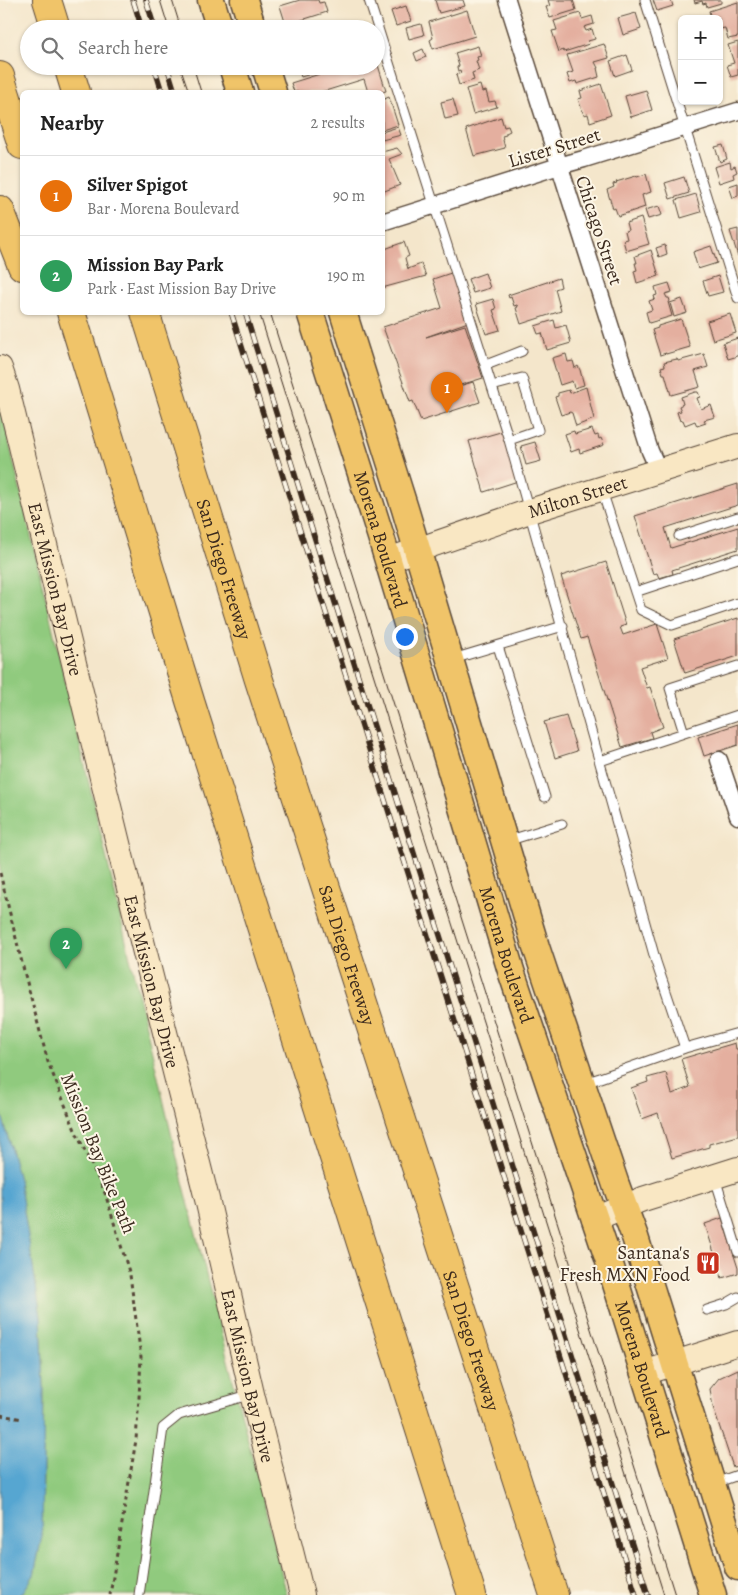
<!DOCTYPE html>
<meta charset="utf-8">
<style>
:root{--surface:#fff;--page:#f6f6f6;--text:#222;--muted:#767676;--line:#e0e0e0;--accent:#c8321e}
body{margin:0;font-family:Alegreya,serif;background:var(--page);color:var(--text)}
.controls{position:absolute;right:15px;top:15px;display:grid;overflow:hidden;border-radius:8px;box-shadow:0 1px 4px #0004}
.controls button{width:45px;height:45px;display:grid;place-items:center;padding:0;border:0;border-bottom:1px solid var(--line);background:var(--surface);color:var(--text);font:25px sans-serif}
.you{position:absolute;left:404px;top:636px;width:18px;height:18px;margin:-12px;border:4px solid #fff;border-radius:50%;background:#1a73e8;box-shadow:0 0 0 8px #1a73e833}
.badge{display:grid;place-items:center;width:32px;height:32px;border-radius:50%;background:var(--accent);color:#fff;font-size:16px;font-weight:700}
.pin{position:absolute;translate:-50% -41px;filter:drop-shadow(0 1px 2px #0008)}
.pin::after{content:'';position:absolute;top:26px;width:18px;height:15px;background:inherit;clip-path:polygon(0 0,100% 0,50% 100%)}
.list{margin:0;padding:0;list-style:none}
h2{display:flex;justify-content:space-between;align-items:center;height:65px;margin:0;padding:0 20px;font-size:21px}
h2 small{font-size:16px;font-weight:400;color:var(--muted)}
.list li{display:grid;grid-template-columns:32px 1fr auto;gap:15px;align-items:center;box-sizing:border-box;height:80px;padding:0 20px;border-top:1px solid var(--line)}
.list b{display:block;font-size:19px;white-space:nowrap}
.list p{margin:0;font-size:16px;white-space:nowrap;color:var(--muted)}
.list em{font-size:16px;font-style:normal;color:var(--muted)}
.icon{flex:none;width:28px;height:28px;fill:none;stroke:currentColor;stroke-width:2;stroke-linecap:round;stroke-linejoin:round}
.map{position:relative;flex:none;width:738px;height:1595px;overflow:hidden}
.search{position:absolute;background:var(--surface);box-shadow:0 1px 4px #0004;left:20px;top:20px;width:365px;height:55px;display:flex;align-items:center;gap:12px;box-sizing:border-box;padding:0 18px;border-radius:28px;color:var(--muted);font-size:19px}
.panel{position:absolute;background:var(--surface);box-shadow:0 1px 4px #0004;left:20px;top:90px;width:365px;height:225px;border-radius:8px}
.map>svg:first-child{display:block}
.green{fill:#90ca7e;stroke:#667a4e}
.water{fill:#57a6d1;stroke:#496878}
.building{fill:#e4af9f}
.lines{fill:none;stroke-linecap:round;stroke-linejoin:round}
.lane-casing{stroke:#574638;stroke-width:11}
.street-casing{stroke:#574638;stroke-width:19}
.secondary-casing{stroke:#574638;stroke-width:26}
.primary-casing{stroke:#574638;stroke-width:29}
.highway-casing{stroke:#574638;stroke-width:30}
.path{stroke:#574638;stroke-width:3;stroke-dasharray:4 4;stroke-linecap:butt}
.lane{stroke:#fff;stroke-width:9}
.street{stroke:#fff;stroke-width:16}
.secondary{stroke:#f9e7c3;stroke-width:24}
.primary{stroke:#f0c469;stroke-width:26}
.highway{stroke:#f0c469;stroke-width:28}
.tram{stroke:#3b2a1e;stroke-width:1}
.rail-casing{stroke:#3b2a1e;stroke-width:5.5}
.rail{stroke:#fcf5e5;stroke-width:4;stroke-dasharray:11;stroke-linecap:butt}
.labels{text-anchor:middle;stroke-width:4;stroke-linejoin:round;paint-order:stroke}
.street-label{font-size:19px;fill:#3b2a1e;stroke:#fcf5e5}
.poi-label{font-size:19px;fill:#3b2a1e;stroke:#fcf5e5;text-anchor:end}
</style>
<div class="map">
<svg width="738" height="1595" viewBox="0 0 738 1595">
<rect width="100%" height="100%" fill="#fcf5e5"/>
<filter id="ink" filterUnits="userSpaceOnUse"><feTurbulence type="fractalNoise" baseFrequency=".02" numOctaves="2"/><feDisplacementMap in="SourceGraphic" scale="10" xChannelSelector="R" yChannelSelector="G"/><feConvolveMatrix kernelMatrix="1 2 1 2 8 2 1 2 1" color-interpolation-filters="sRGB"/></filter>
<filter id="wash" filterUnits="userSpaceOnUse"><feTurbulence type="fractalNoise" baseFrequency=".0096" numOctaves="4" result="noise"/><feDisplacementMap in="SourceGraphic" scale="20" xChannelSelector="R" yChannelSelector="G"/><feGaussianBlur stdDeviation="1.12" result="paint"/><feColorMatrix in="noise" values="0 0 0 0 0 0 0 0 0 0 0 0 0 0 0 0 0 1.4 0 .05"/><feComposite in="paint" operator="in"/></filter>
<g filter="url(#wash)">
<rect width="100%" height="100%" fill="#f4e6cb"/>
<!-- green -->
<path class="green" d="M0 404 176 1154 287 1595H21L34 1575 42 1536 44 1387 41 1317 19 1180 0 1107Z"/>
<!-- water -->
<path class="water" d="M0 1107 19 1180 41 1317 44 1387 42 1536 34 1575 21 1595H0Z"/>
<g id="blocks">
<!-- building -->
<path class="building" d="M300 0H318L319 3 324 2 327 12 286 25 280 6Z
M435 0H463L465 6 439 13Z
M548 0H573L576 10 550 18 546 7 550 6Z
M653 0H671L673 6 657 11Z
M694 0H721V3L707 7 706 3 703 4 702 1 695 3Z
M738 2V37L728 39 725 28 719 29V19H711L709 11Z
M406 6 411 21 396 26 391 11Z
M467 10 475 36 433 49 430 40 433 38 429 22Z
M580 13 582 19 592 16 594 24 584 27 586 31 592 29 595 39 588 41 589 44 564 52 563 50 559 52 552 31 557 30 554 21Z
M636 13 641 29 623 35 618 18Z
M421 24 424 35 409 39 406 28Z
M738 42V75L731 77 727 65 734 63 728 45Z
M604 44 609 58 595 62 598 68H597L599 77 577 84 576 81 570 83 567 74 573 72 567 55Z
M478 46 481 56 477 57 478 60 476 61 479 70 472 73 474 80 459 85 456 75 461 73 460 70 458 71 457 67 459 66 455 53Z
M423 49 426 57 417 61 414 53Z
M627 55 632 70 615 76 610 61Z
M377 62 386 91 382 92H368L364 79 322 92H294L291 83 345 66H376Z
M297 66H333L334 67 301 77Z
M601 84 611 115 590 122 588 114 584 115 578 99 582 98 580 91Z
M480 85 482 92 486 91 489 102 495 101 497 107 473 114 466 89Z
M646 90 652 110 631 117 625 96Z
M389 97 398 125 382 130V100Z
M453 99 458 116 445 119 441 102Z
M501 117 504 127 508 126 510 131 506 133V135L502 136 505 148 474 156 466 129Z
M398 127 401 135 382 140V132Z
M723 145 727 159 720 162 715 147Z
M397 148 402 154 389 159 400 185 382 192V152Z
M730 162 731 168 735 166 737 172 733 174 734 178 719 183 714 167Z
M646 174 651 192 642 195 645 207 618 216 615 208 613 209 607 190 614 187 613 184 617 183 616 182 636 176 637 177Z
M684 177 689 193 670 199 665 183Z
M738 183V196L733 198 729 186Z
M696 194 701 212 681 218 676 200Z
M659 206 662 215 648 219 645 210Z
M641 218 649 244 626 251 623 240 627 239 625 231 628 230 626 223Z
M738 229V256L730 231Z
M404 242 409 256 405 258 408 269 421 264 426 276 382 288V250Z
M665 245 667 254 659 257 656 248Z
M711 246 717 263 698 269 693 252Z
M651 250 659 276 637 283 634 271 637 270 635 263H637L635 256Z
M451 273 468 322 426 337 465 325 483 378 435 393 473 382 480 402 421 421 413 401 410 402 383 327 442 308 433 279Z
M485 273 490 288 473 293 468 279Z
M718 276 723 292 708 296 703 281Z
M559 278 561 287 555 289 561 311 521 324 516 308 518 307 517 305 514 306 511 297 509 298 508 295Z
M669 283 672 292 665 294 667 298H669L670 301 668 302 672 316 649 323 646 312 652 310 649 301 655 299 654 296 657 295 655 287Z
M493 299 496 309 493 310 500 330 486 334 476 304Z
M682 299 687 313 674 317 670 303Z
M730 314 736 333 713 340 707 321Z
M681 319 690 347 666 354V353L660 355 652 330 658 328V326Z
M554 320 556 328 566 325 571 343 547 350 542 333 538 334 535 326Z
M738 338V356L728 359 723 343Z
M566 354 568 362 573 361 575 368 578 366 580 370 584 385 574 388 572 381 560 385 552 358Z
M704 354 708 367 695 371 700 387 671 395 665 374H663L661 367 665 366 664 362 677 359 678 361Z
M586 387 594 419 576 426 572 413 570 412 561 415 555 397 558 396V393L569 390 570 393Z
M695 392H698L700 397 697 398 701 409 711 405 715 417 704 420 706 423 697 426 695 421 685 425 683 420 680 421 677 412 681 411 679 406 683 404 681 397Z
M592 429 595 436 598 435 599 439 601 438 604 445 580 453 579 449 571 452 565 434 574 431 575 434Z
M504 431 518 481 484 492 469 441Z
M535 442 541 461 526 465 521 446Z
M738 484V505L665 528 671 548 738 527V549L672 570 673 574 659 578 657 573 653 574 635 516Z
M606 562 626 625 620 627 623 635 657 624 668 658 640 667 647 688 650 687 663 727 650 732 652 738 622 747 587 637 581 639 561 576Z
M738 618V656L685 673 674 639Z
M566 716 577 751 555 758 544 722Z
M738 724V745L704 756 698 737Z
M735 1043 736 1049H738V1136L709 1144V1147L672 1158 658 1113 642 1119 631 1088 648 1082 647 1078 666 1073 672 1094 690 1087 681 1059Z
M722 1218 738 1268V1273L722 1278 705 1224Z
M738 1369V1466L733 1467 713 1407 710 1389 719 1378Z"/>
</g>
</g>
<g filter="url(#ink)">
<use href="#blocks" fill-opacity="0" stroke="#574638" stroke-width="1"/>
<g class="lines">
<!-- lane casing -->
<g class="lane-casing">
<path id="lane" d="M369 0 509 440 656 962 685 1048 738 1033
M645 0 738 298
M486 365 522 351
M492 386 522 378 538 430 509 440
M602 491 641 610 672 625 738 603
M679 536 738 517
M635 592 738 558
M498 646 545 797
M453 659 563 626
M684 733 670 688 738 666
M600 761 738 715
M507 841 562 824
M584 1083 600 1078 685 1048
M715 1178 738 1252
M707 1310 726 1304 738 1297
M715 1483 738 1475
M139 1595 163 1428 179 1415 252 1394"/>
</g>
<!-- street casing -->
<g class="street-casing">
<path id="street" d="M507 0 650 451 659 471
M382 222 559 166 584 159 738 111
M719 760 738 816"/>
</g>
<!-- secondary casing -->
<g class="secondary-casing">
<g id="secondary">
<path id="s1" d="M0 368 7 389 139 929 208 1203 252 1394 302 1595"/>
<path id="s2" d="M388 560 530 511 738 446"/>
<path d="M594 1219 643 1199 738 1169"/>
<path d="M644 1373 738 1343"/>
</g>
</g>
<!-- primary casing -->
<g class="primary-casing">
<g id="primary">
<path d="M211 0 220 29"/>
<path d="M244 0 253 29"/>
<path d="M232 66 240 92"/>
<path d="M265 66 273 92"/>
<path id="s3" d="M310 312 381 537 511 971 607 1255 713 1595"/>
<path d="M343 312 405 509 536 947 616 1185 635 1237 738 1567"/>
</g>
</g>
<!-- highway casing -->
<g class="highway-casing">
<g id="highway">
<path d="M47 0 56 29"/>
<path d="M68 66 76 92"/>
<path d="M0 76 22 145"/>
<path d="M0 210 22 266"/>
<path d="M71 312 191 704 472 1595"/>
<path id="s4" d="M145 312 259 680 554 1595"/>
</g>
</g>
<!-- path -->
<path class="path" d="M0 873 25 975 48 1062 75 1130 105 1193 130 1275 141 1357 139 1398 136 1440 110 1595
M0 1415 23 1419"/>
<!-- lane -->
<use href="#lane" class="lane"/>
<!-- street -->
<use href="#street" class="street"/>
<!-- secondary -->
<use href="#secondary" class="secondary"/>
<!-- primary -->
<use href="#primary" class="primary"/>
<!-- highway -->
<use href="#highway" class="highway"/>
<!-- tram -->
<path class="tram" d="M160 0 169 29
M172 0 181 29
M180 66 189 92
M193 66 201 92
M259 312 664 1595
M270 312 675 1595"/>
<!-- rail casing -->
<g class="rail-casing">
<path id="rail" d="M133 0 142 29
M146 0 155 29
M154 66 162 92
M167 66 175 92
M231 312 636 1595
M245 312 308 517 648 1595"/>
</g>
<!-- rail -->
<use href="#rail" class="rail"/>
</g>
</g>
<!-- icons -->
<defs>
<g id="restaurant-square" transform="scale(1.25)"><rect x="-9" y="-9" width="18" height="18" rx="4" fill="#c8321e" stroke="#fcf5e5"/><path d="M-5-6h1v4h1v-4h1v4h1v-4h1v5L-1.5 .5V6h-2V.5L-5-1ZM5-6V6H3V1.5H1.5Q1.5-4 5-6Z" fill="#fff"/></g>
</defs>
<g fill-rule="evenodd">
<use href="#restaurant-square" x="708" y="1263"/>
</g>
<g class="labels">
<!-- street labels -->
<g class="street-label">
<text transform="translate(554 147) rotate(-17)" y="7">Lister Street</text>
<text transform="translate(600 230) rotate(72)" y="7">Chicago Street</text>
<text dy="7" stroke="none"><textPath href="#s2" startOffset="200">Milton Street</textPath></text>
<text dy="7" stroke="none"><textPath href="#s3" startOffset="238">Morena Boulevard</textPath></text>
<text dy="7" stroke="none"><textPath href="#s4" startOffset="269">San Diego Freeway</textPath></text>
<text dy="7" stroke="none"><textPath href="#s1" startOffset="228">East Mission Bay Drive</textPath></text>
<text dy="7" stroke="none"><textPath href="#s4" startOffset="674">San Diego Freeway</textPath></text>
<text dy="7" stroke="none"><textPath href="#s3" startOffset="672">Morena Boulevard</textPath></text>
<text dy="7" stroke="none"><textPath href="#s1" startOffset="632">East Mission Bay Drive</textPath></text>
<text transform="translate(99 1153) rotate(68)" y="7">Mission Bay Bike Path</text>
<text dy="7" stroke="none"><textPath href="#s4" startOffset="1079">San Diego Freeway</textPath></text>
<text dy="7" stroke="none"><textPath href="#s3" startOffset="1108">Morena Boulevard</textPath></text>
<text dy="7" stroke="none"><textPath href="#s1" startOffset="1038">East Mission Bay Drive</textPath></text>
</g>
<!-- poi labels -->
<g class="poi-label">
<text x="690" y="1259">Santana's<tspan x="690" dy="22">Fresh MXN Food</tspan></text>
</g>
</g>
</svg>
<div class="controls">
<button>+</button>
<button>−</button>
</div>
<div class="you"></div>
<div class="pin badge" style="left:447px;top:413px;background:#e8710a">1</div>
<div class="pin badge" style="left:66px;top:969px;background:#2e9e5b">2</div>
<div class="search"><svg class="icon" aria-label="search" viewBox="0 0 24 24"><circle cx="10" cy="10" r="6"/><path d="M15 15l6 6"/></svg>Search here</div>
<section class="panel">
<h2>Nearby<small>2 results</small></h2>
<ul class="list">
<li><span class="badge" style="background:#e8710a">1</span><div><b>Silver Spigot</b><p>Bar · Morena Boulevard</p></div><em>90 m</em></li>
<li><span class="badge" style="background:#2e9e5b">2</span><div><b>Mission Bay Park</b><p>Park · East Mission Bay Drive</p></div><em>190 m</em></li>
</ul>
</section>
</div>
